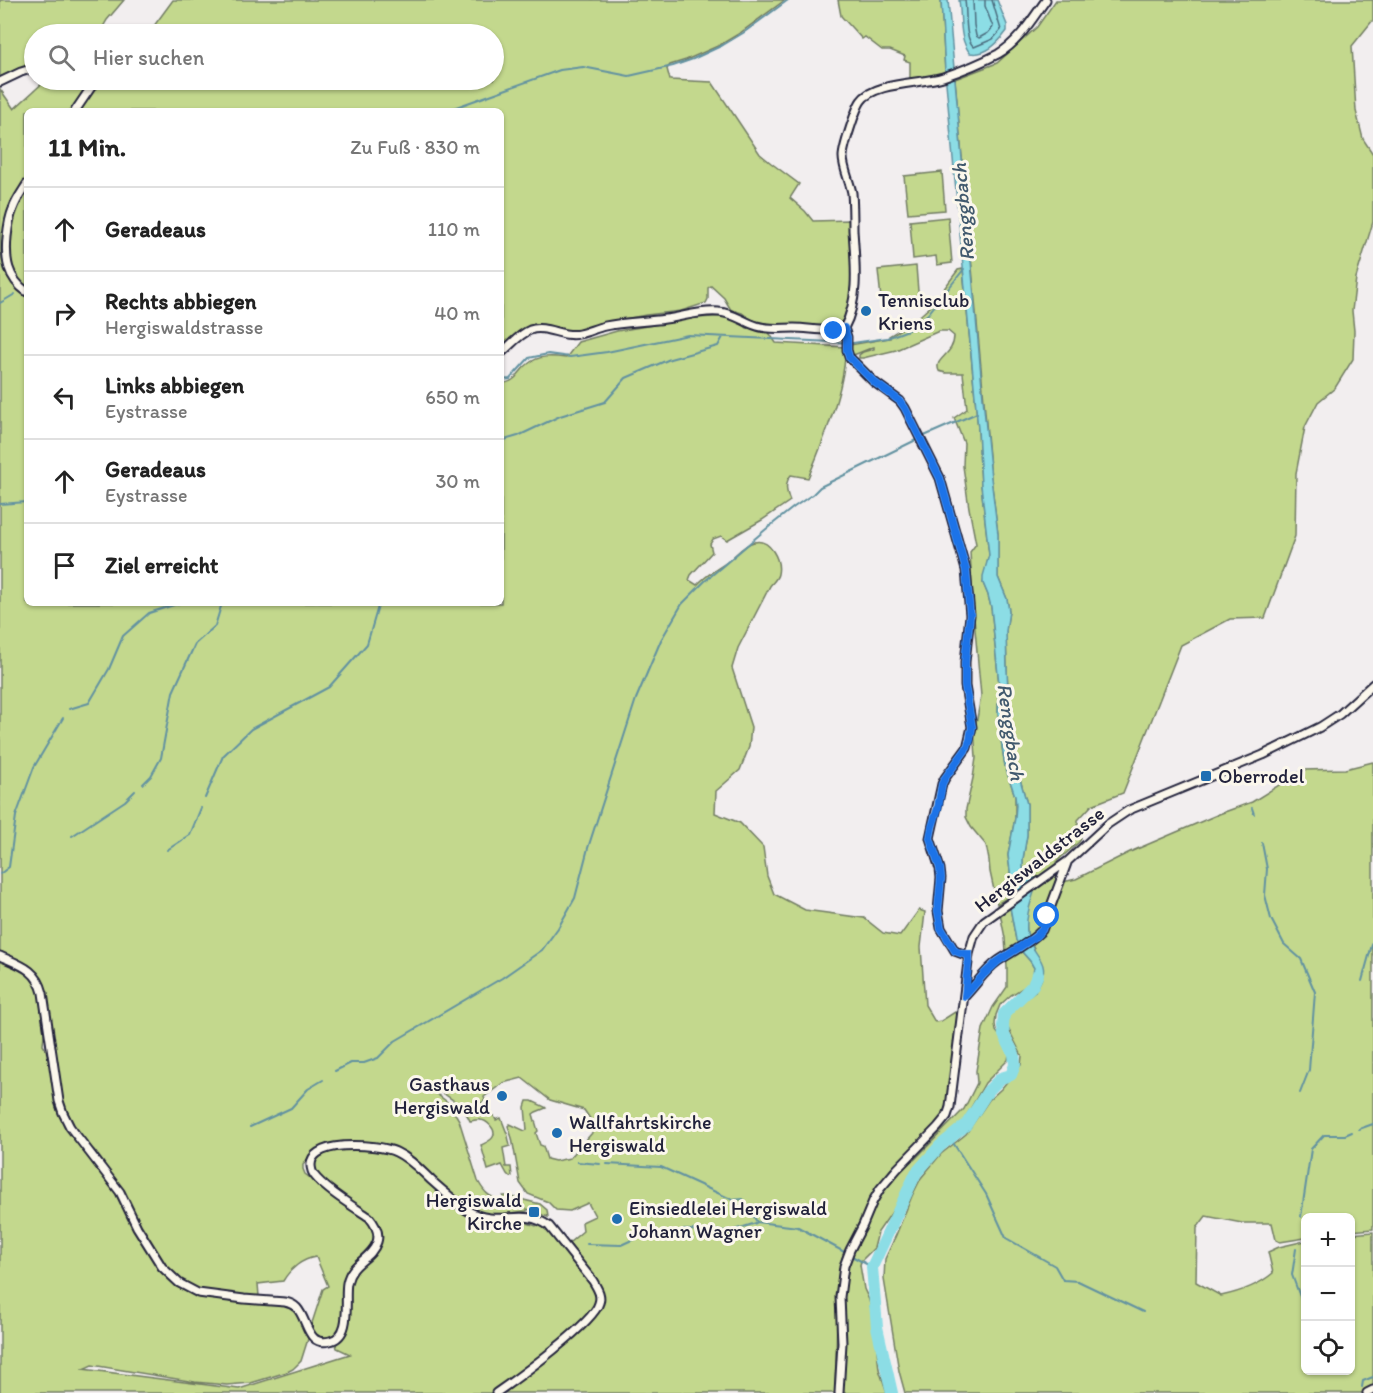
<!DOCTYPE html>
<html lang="de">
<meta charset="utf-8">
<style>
:root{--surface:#fff;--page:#f2f2f2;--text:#222;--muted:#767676;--line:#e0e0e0}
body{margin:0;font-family:Itim,sans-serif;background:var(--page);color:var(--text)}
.controls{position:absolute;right:18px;bottom:18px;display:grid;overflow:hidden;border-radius:9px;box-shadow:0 2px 4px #0004}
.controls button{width:54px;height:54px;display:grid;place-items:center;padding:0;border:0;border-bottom:2px solid var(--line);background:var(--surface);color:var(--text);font:30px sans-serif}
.stop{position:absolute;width:18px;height:18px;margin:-14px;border:4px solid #1a73e8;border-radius:50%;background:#fff}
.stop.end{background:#1a73e8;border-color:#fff;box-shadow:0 2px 6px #0008}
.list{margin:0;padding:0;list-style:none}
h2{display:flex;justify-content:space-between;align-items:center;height:78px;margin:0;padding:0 24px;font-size:26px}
h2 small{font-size:20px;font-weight:400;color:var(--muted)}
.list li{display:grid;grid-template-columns:39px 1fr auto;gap:18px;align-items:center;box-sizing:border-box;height:84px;padding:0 24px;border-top:2px solid var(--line)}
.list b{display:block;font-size:22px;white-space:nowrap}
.list p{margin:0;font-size:20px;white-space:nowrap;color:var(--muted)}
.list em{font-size:20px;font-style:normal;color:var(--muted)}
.icon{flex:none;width:33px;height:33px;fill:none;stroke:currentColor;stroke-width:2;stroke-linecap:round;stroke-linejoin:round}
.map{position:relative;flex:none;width:1373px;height:1393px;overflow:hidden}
.search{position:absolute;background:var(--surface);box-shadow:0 2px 4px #0004;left:24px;top:24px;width:480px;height:66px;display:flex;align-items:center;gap:15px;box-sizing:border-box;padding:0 21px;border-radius:33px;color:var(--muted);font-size:22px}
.panel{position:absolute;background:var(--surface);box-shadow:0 2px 4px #0004;left:24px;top:108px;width:480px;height:498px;border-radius:9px}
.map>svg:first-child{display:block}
.green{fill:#c3d88d;stroke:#727d64;stroke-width:1.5}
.water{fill:#8cdde5;stroke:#6292a1;stroke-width:1.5}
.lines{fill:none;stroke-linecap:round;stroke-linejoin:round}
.shore{stroke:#4c6d7f;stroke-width:1.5}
.stream{stroke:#6292a1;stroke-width:2}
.river{stroke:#8cdde5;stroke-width:12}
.minor-casing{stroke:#22223b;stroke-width:11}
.minor{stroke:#fbf7ec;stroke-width:7}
.route{stroke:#1a73e8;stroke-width:8}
.poi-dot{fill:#1f6fb2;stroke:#fbf7ec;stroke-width:2}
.labels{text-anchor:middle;stroke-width:6;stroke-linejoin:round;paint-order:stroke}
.poi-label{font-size:20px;fill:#22223b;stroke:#fbf7ec;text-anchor:start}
.street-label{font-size:20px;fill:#22223b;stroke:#fbf7ec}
.water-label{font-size:21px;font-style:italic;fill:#425a6e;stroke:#fbf7ec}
</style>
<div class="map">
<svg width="1373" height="1393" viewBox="0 0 1373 1393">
<rect width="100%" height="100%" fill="#f2eeef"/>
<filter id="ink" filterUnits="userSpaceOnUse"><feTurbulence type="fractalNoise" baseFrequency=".0167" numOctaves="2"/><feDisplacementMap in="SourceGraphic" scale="12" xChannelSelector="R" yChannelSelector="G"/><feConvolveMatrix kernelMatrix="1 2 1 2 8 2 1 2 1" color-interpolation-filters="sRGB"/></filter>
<g filter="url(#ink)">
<!-- green -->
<path class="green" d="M0 0H124L107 20 99 34H34V67L0 80Z
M173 0H785L740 33 720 45 686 60 670 65 667 69 670 80 712 82 760 154 771 163 799 184 790 198 805 211 813 221 851 220C851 246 857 291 847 314 844 321 837 326 829 328L765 324 750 319 742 313 731 310 724 298 711 286 708 288V299L706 303 681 311 646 315 619 320 575 331 535 327 501 350V111H77L98 80H494V34H148Z
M838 0H941L945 72C934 76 922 81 910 79V62L904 60 905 56 890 50H882L865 37 862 39 841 16Z
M1056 0H1373V20L1352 46 1356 111 1363 139 1373 154V222L1356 278 1352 311 1354 331 1353 359 1335 388 1318 402 1305 427 1296 473 1295 536 1265 618 1230 619 1181 645 1123 793 1092 805 1078 820V830L1081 839 1079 842 1056 862 1057 865 1038 878H1029L1026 875 1023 868V859L1027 835V804L1013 754 1010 731 1007 670 1006 631 1009 611 1007 599 998 577V534L991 478 955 79 997 63 1037 27Z
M46 80H94L72 111H27V180L15 198 3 250 4 261 12 283 20 292 27 295V603H501V384C519 381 516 373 528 364 539 355 552 356 566 358L578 342 617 331 695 318 732 316 747 328 768 331 776 343 845 347C847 383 822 445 808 478L791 475C784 483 786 492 790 501L762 520 727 540 721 536 713 539 710 544 712 552 691 575 689 580 697 585C707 574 716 570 727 562 735 556 744 544 754 542 770 538 781 560 778 574 777 579 773 582 770 586L738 648 732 668 751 727 749 747 740 770 716 791 715 813 740 823 763 847 767 876 774 894 805 910 864 918 883 933 900 936 919 910 925 912 921 947 925 1005 935 1022 941 1021 955 1012 958 1015 948 1094 945 1109 938 1123 890 1170 876 1188 847 1247 842 1258 838 1278 835 1393H0V959L26 971 35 980 40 994 44 1034 43 1045 46 1050 52 1073 57 1111 68 1129 102 1172 121 1199 167 1276 184 1290 193 1294 285 1305C299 1311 304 1325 308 1339L301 1361 293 1369 287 1372 251 1383 227 1385 195 1382 92 1365 83 1369 239 1389 350 1354 337 1348 336 1344 344 1336 347 1327 349 1289 353 1273 381 1239V1231L377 1223 358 1207 320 1179 316 1173 314 1166 315 1162 320 1155 331 1150H342L347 1149 367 1148 388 1151 401 1157 468 1214 525 1220 524 1222 536 1226 538 1224 549 1231 583 1264 569 1243 583 1231 582 1222 595 1216 588 1203 570 1211 556 1210 548 1202 528 1194 520 1183 512 1138 508 1126 510 1124 525 1131 527 1130 525 1107 527 1101H532L545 1107 546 1108 536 1112 533 1114 538 1131 536 1133 540 1145 543 1146 547 1159 555 1161 570 1158 592 1133 593 1123 584 1110 550 1100 522 1078 503 1083 484 1097 485 1100 481 1103 486 1109 489 1108 496 1120 501 1118 508 1136 510 1146 503 1148 506 1167H511L512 1176 510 1177 507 1174 502 1165 488 1170 481 1145C485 1143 491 1141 493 1137 497 1130 487 1120 480 1120 477 1119 472 1121 470 1121 464 1105 447 1096 433 1087L428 1090 435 1093 450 1104 448 1108 456 1115 459 1120 478 1181C484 1192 489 1198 502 1200L503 1196H508L540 1204 547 1210 548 1217 527 1209V1211C520 1211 514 1213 507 1214 487 1217 472 1211 457 1199L393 1148 375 1143H363L318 1150 307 1160 303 1165V1169L305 1174 368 1222C386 1246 356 1253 347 1271 338 1288 345 1310 341 1327 333 1340 319 1341 310 1329L323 1289 328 1286 316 1257C302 1259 290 1269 283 1281L258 1284 259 1296 249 1297 203 1292 183 1284 165 1267 150 1244 103 1162 94 1150 87 1145 71 1123 62 1102 44 987C35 964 21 962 0 953V89L14 109Z
M942 172 945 210 908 213 904 176Z
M27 187V288L18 281 8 258 13 213Z
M948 217 952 263 937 265 936 256 913 259 910 221Z
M916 266 919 304 882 308 878 270Z
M963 269 978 429 981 485 989 555 983 583 988 595 991 607 999 684 998 712 1002 747 1005 766 1015 796V818L1008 855 1013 894 997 904 990 872 989 860 986 845 971 827 966 817V809L973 778 976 758 974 726 977 719 981 696 974 618 970 552 976 544 969 508 963 466 964 443 954 418 967 409 963 373H946L939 371C933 358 954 356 954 336L948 331H939L896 350 863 358H859V355L863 352 874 349V347C866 349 859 354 852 355L850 345 890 338 889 336 914 321 931 306 958 270Z
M1373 762V1229L1351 1231 1350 1218H1306L1305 1238 1280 1242 1276 1240 1272 1223H1242L1206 1216 1197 1228 1196 1282 1221 1296C1240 1292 1259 1285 1273 1273L1268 1252 1279 1247 1305 1241 1306 1370H1350L1351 1234 1373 1232V1388L1363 1393H905L899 1371 884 1279 885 1259 896 1235 912 1196 921 1178 941 1154 966 1134 989 1100 1001 1089 1021 1065 1022 1056 1008 1028 1006 1019 1008 1013 1035 991 1034 948 1027 935 1026 917 1033 892 1061 871 1058 877 1063 882 1076 879 1130 852 1219 814 1252 802 1303 770 1345 769Z
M1010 907 1016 940 1023 953 1030 961 1034 968V974L1032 979 1026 986 1011 995 1000 1005 996 1015 995 1024 996 1031 1008 1047 1009 1054 1008 1060 985 1083 961 1125 935 1148 913 1171 894 1209 878 1232 874 1248 861 1261 860 1265 864 1289 869 1300 874 1323 879 1369 887 1393H841L844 1288 850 1255 882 1194 891 1181 910 1160H914L964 1109 977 1083 976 1071 983 1029 993 1007 1007 987V967L1005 938 1000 913Z"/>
<!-- water -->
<path class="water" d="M941 0H948L983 398 991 478 998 534V577L1007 599 1009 611 1006 631 1007 670 1010 731 1013 754 1027 804V835L1023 859V868L1026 875 1029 878H1038C1034 896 1025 912 1027 932 1030 958 1057 959 1035 991L1026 986 1032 979 1034 968 1030 961 1023 953 1016 940 1010 907 1013 894 1008 855 1015 818 1016 805 1015 796 1005 766 1002 747 998 712 999 684 991 607 988 595 983 583V576L989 555 981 485 978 429 945 72Z
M959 0H997L1007 25V31C998 43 986 56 970 53 958 38 962 18 959 0Z"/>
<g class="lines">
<!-- shore -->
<path class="shore" d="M965 0C967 13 964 39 974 47L993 39 1001 30 992 0
M973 0 974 25 976 36 979 38 988 33 993 27 985 6V0"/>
<!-- stream -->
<path class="stream" d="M445 111 560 70 583 67 629 76 673 66 693 59 723 45 743 33 788 0
M0 303 15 294
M501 380 510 379 529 358 548 354 570 357 607 352 688 335 853 343 887 338 908 330 928 314 964 269
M922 437 977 413
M501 441 518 436 560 416 605 402 626 378 670 359 718 346 723 337
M0 504 27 502
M69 709 89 703 109 669 123 636 149 613 180 603
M143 784 151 776 161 758 173 692 195 644 215 626 222 603
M205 798 223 756 251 729 329 687 367 644 379 603
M1252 808 1254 814
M72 836 125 801 135 791
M1262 843 1267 869 1265 895 1271 919 1284 944 1301 959 1315 992 1309 1070 1300 1093
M167 850 190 835 201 808
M0 874 9 867 16 816 34 767 63 718
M1362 981 1373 941
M335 1071 351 1063H364L378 1058 395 1041 502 978 542 950 558 928 575 898 588 848 636 699 661 640 682 604 705 581 765 530 794 507 813 494 820 487 918 439
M250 1127 291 1108 308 1089 323 1080
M1359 1129 1373 1124
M950 1138 986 1194 1006 1238 1055 1266 1063 1280 1078 1281 1143 1312
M577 1162 600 1164
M607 1164 661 1167 733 1200 743 1199 757 1222 798 1227 872 1267
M1301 1217 1311 1149 1324 1135H1345L1352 1132
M587 1244 621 1245 645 1234 667 1241 684 1230 731 1231 756 1223
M1296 1249 1292 1275 1302 1302
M1362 1387 1363 1381 1373 1377"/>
<!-- river -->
<path class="river" d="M892 1393 877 1327 872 1267 916 1173 940 1146 966 1125 988 1091 1001 1078 1011 1075 1015 1065 1014 1054 1004 1035 1003 1026 1004 1014 1033 985 1038 974"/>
<!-- minor casing -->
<g class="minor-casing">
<path id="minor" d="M0 82 21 72 34 68
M75 111 96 80
M27 184C22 192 16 200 13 209 9 218 8 227 7 237 5 259 7 278 27 292
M844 328 847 337V350L849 357 874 382 900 401 905 408 940 478 966 570 970 615 965 662V686L972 727 967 748 945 778 942 784 930 838 940 869 941 878 938 911 941 928 955 951 963 954H969
M844 328C860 299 855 262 853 230 853 217 853 205 852 193 850 182 843 168 843 157 843 148 856 108 861 101 874 82 921 84 943 77 961 71 981 63 998 54 1019 42 1032 19 1046 0
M501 353C510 346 518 335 530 330 546 324 562 338 579 334 588 332 596 328 605 326 625 322 645 322 665 319 683 317 700 310 719 312 733 313 744 322 757 326 769 330 782 328 794 328 811 328 827 333 844 328
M0 956C20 965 37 969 43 993L59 1101 63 1113 70 1127 120 1192 137 1227 162 1267 179 1283 198 1293 244 1299 285 1302C290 1303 294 1305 297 1308 308 1320 307 1347 330 1341 353 1336 344 1299 347 1283 351 1262 371 1260 377 1242 380 1233 375 1224 369 1217 357 1209 316 1184 312 1171 301 1137 380 1144 396 1152 411 1159 421 1171 432 1181 442 1190 453 1199 463 1208 471 1213 480 1217 490 1218 512 1220 528 1211 549 1226L593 1281C597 1288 602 1295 599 1303 594 1323 516 1379 496 1393
M965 996C976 985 985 970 998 961 1013 951 1030 943 1042 930L1067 863
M839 1393 842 1343 840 1297 844 1266 850 1250 863 1225 873 1201 880 1189 897 1169 938 1127 947 1116 950 1107 969 954 974 936 984 921 1068 861 1108 824 1129 810 1263 755 1320 727 1340 714 1373 684
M1367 1393 1373 1390"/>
</g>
<!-- minor -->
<use href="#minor" class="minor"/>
</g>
</g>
<g class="lines" filter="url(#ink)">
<!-- route -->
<path class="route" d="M834 331 844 328 847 337V350L849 357 874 382 900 401 905 408 940 478 966 570 970 615 965 662V686L972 727 970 740 967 748 945 778 942 784 938 808 932 827 930 838 940 868 941 878 938 911 941 928 955 951 963 954H969L965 996 984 974 997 962 1035 937 1042 930 1047 916"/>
</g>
<!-- markers -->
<g class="poi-dot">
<circle cx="866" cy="311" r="6"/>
<rect x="1200" y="770" width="12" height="12" rx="3"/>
<circle cx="502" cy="1096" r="6"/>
<circle cx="557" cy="1133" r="6"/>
<rect x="528" y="1206" width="12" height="12" rx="3"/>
<circle cx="617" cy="1219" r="6"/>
</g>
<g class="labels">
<!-- poi labels -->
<g class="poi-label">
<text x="878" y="307">Tennisclub<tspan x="878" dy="23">Kriens</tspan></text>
<text x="1218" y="783">Oberrodel</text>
<text x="490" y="1091" text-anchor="end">Gasthaus<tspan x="490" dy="23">Hergiswald</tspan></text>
<text x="569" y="1129">Wallfahrtskirche<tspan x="569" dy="23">Hergiswald</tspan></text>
<text x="522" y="1207" text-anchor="end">Hergiswald<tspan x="522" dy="23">Kirche</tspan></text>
<text x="629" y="1215">Einsiedlelei Hergiswald<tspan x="629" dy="23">Johann Wagner</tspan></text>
</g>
<!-- street labels -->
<g class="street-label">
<text transform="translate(1039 859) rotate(-38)" y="7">Hergiswaldstrasse</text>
</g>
<!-- water labels -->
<g class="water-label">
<text transform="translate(963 212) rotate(-95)" y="7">Renggbach</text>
<text transform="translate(1011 732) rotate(82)" y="7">Renggbach</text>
</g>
</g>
</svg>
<div class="controls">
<button>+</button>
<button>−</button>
<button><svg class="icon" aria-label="locate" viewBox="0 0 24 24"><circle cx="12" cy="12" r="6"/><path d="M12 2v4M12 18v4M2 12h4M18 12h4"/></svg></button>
</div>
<div class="stop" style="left:1047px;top:916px"></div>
<div class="stop end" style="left:834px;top:331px"></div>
<div class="search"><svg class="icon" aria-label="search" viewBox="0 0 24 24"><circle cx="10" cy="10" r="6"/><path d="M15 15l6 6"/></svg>Hier suchen</div>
<section class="panel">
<h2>11 Min.<small>Zu Fuß · 830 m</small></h2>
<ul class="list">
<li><svg class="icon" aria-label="ahead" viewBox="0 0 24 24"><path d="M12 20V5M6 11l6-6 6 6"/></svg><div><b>Geradeaus</b></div><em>110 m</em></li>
<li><svg class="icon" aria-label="right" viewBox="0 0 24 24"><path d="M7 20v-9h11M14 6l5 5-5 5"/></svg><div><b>Rechts abbiegen</b><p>Hergiswaldstrasse</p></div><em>40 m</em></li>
<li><svg class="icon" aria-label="left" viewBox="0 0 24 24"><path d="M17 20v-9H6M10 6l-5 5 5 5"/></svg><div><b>Links abbiegen</b><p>Eystrasse</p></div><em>650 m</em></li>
<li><svg class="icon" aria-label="ahead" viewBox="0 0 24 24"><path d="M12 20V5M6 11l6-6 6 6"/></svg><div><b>Geradeaus</b><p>Eystrasse</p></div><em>30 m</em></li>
<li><svg class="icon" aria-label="arrive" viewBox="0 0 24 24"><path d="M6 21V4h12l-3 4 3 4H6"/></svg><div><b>Ziel erreicht</b></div></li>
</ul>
</section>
</div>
